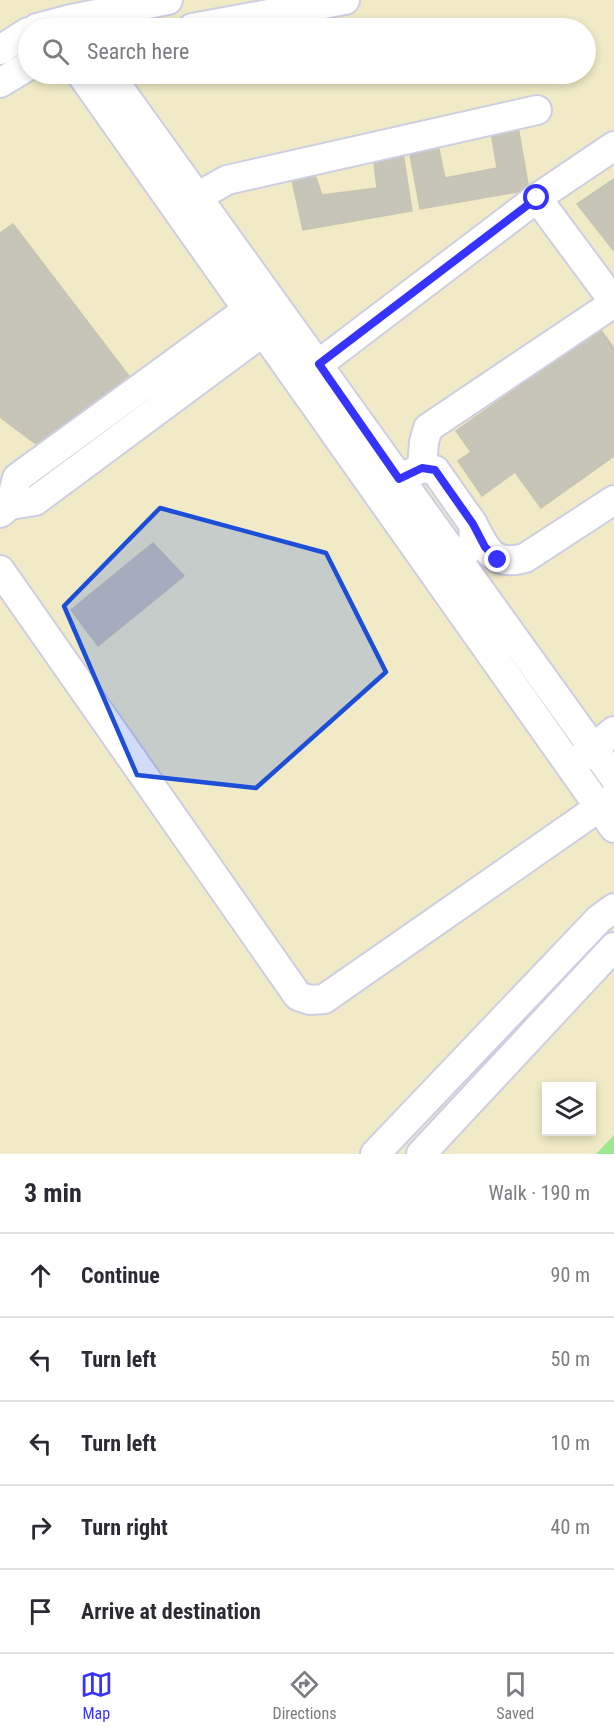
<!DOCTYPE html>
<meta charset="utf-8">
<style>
:root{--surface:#fff;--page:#f2f2f3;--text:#2b2b33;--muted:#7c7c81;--line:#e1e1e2;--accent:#3633ff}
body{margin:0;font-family:"Roboto Condensed",sans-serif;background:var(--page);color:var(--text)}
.controls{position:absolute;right:18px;bottom:18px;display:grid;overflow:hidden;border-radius:0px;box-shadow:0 3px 9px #0003}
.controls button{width:54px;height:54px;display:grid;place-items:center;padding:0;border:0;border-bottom:2px solid var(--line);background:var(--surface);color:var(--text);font:30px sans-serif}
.stop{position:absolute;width:18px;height:18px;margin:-14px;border:4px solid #3633ff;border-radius:50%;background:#fff}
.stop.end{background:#3633ff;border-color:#fff;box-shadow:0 2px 6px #0008}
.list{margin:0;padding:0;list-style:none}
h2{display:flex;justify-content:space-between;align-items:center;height:78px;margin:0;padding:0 24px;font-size:26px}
h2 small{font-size:20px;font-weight:400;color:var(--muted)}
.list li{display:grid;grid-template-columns:39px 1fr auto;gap:18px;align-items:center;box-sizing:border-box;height:84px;padding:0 24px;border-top:2px solid var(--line)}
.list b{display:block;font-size:22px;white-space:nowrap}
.list em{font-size:20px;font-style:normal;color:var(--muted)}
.icon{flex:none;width:33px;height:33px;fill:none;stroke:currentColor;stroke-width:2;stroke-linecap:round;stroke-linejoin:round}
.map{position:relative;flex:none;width:614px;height:1154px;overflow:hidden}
.search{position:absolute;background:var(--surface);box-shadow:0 3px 9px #0003;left:18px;right:18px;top:18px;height:66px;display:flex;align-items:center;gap:15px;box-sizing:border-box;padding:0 21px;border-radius:33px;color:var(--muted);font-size:22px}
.sheet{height:498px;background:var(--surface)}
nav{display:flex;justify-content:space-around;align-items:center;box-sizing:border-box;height:84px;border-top:2px solid var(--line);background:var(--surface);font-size:16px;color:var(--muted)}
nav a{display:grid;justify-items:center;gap:3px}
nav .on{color:var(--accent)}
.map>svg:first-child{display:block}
.education{fill:#f0ebc6;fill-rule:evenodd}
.green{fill:#9ce88f}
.building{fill:#c7c4b8;stroke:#c8c4b2;stroke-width:1.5}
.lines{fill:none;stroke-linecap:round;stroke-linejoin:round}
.minor-casing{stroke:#cecee3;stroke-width:32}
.minor{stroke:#fff;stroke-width:28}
.route{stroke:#3633ff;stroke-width:8}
.marked{fill:#1d4ed8;fill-opacity:0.2;stroke:#1d4ed8;stroke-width:4.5;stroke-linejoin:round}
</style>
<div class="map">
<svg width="614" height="1154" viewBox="0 0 614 1154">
<rect width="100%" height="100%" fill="#ece8d8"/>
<!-- education -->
<path class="education" d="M0 0H614V1135L596 1154H0ZM28 28H586V74H28ZM546 1086H592V1132H546Z"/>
<!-- green -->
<path class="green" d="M614 1135V1154H596Z"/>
<!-- building -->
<path class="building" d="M518 127 529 190 420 209 409 149 438 145 445 178 497 168 491 132Z
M403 153 412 211 303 230 291 176 314 172 322 195 377 188 373 155Z
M614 179V251L577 204Z
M13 224 129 376 36 444 0 417V233Z
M600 329 614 348V456L541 508 515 472 482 496 458 461 471 452 456 431Z
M153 543 184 576 98 646 71 610Z"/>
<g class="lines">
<!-- minor casing -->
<g class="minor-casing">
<path id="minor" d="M37 28 71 19 168 0
M192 28 345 0
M0 50 28 32
M81 74 614 828
M109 74 614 777
M0 83 28 66
M197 197 227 180 537 110
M537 198 614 302
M303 376 537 198 614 146
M422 468 424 442 428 428 614 303
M407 475 422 468 435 470 473 524 474 537 471 546 466 552 440 570
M10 505 17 478 262 299
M0 513 10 505 35 501 279 320
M473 524C486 550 493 567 525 558L614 500
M0 570 298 996 310 1000 324 999 614 797
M579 760 614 731
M375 1154 599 919 614 908
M421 1154 614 947"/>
</g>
<!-- minor -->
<use href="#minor" class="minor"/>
</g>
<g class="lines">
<!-- route -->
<path class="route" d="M498 560 485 547 473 524 435 470 422 468 399 479 319 364 537 198"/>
</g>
<!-- marked area -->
<path class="marked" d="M160 508 326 553 386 672 256 788 137 775 64 606Z"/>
</svg>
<div class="controls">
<button><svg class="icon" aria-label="layers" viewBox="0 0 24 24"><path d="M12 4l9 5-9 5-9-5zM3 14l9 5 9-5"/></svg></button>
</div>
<div class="stop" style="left:537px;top:198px"></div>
<div class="stop end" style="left:498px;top:560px"></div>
<div class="search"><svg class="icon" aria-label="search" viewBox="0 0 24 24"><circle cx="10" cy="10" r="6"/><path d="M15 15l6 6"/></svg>Search here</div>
</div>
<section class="sheet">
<h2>3 min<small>Walk · 190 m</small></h2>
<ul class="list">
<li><svg class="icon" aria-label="ahead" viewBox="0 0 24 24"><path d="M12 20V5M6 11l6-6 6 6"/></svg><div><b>Continue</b></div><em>90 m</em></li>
<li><svg class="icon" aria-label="left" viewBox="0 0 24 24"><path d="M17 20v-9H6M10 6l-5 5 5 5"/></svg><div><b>Turn left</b></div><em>50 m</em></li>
<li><svg class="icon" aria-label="left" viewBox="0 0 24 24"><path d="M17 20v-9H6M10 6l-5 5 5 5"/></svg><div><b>Turn left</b></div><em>10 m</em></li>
<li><svg class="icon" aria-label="right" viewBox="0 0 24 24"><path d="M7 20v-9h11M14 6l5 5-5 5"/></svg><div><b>Turn right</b></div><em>40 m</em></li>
<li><svg class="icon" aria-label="arrive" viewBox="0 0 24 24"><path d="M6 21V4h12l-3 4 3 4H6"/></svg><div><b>Arrive at destination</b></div></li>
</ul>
</section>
<nav>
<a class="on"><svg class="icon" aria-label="map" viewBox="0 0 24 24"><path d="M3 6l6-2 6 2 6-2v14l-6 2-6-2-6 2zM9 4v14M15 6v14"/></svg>Map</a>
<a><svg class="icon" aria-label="directions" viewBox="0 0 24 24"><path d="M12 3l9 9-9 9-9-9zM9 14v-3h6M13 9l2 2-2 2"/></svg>Directions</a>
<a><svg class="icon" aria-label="saved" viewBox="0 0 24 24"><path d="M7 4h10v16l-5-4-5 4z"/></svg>Saved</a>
</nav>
